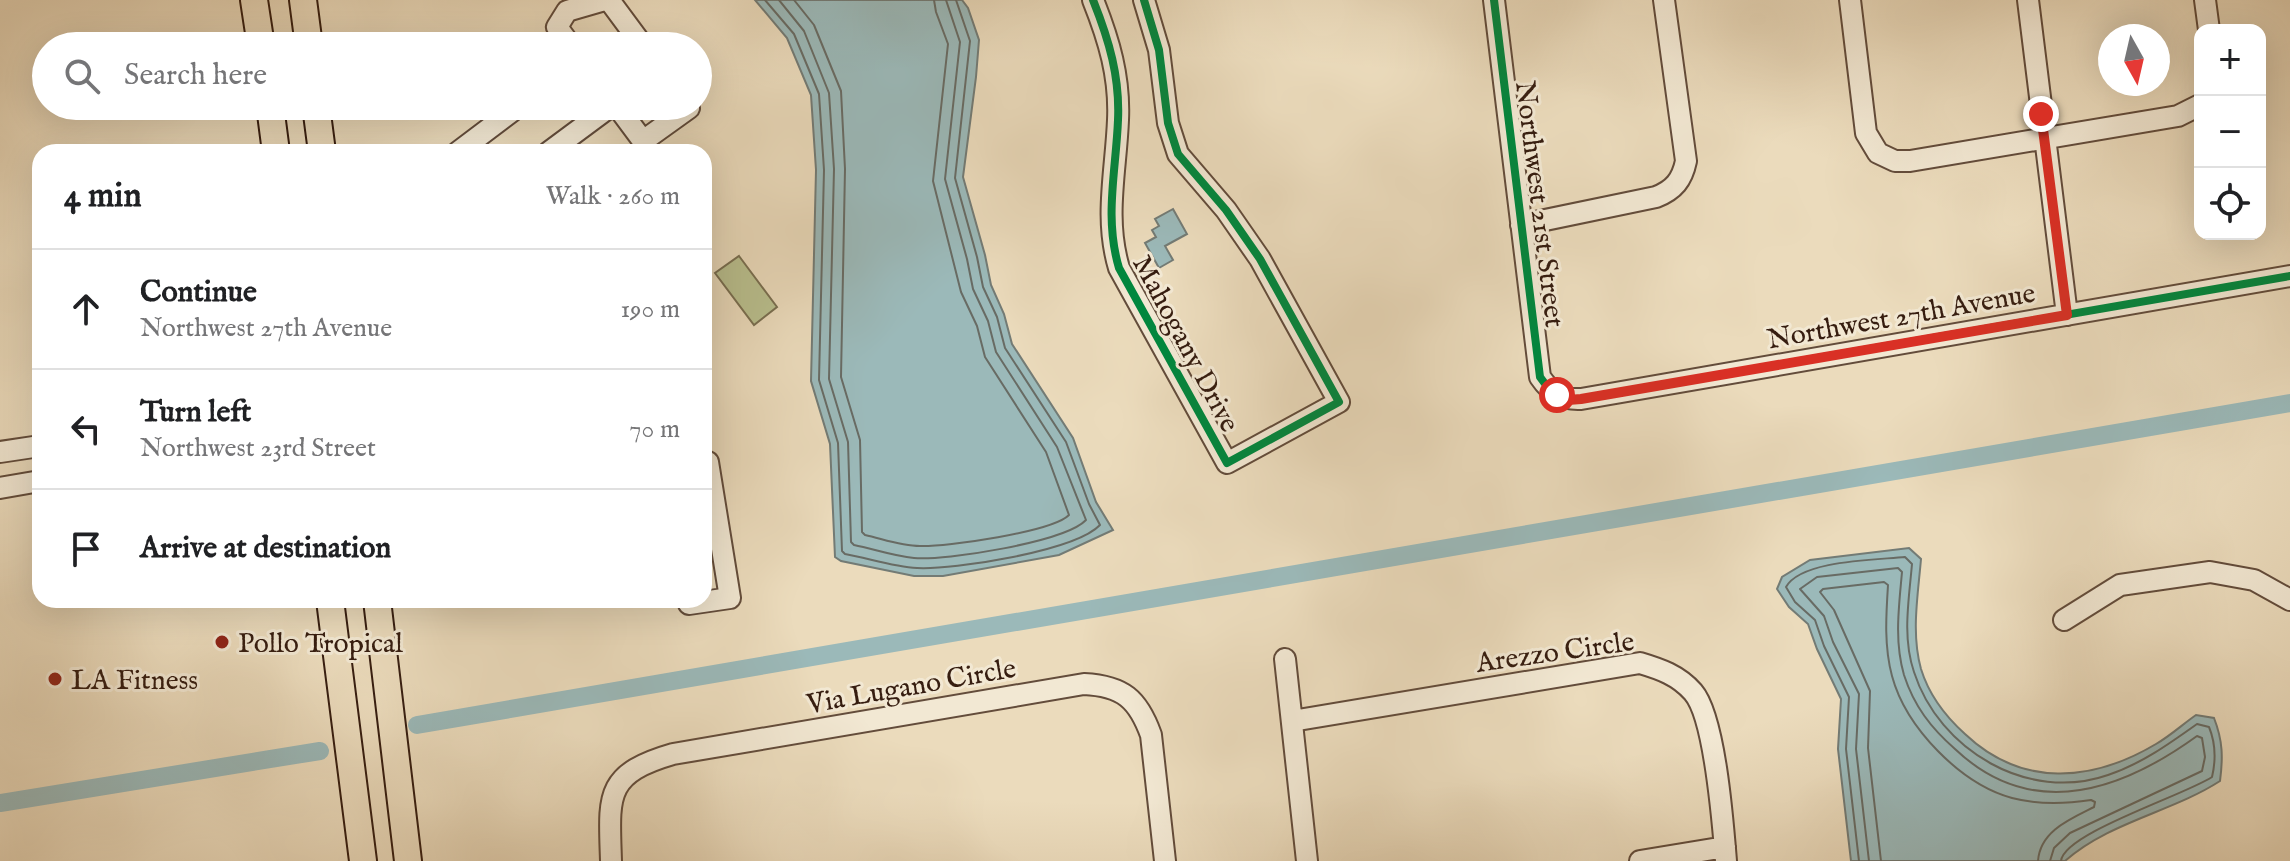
<!DOCTYPE html>
<meta charset="utf-8">
<style>
:root{--surface:#fff;--page:#f6f6f6;--text:#202124;--muted:#757577;--line:#e0e0e0}
body{margin:0;font-family:"IM FELL English",serif;background:var(--page);color:var(--text)}
.controls{position:absolute;right:24px;top:24px;display:grid;overflow:hidden;border-radius:16px;box-shadow:0 8px 32px #0002}
.controls button{width:72px;height:72px;display:grid;place-items:center;padding:0;border:0;border-bottom:2px solid var(--line);background:var(--surface);color:var(--text);font:40px sans-serif}
.compass{position:absolute;left:2098px;top:24px;width:72px;height:72px;border-radius:50%;background:var(--surface);box-shadow:0 8px 32px #0002;rotate:172deg}
.stop{position:absolute;width:24px;height:24px;margin:-18px;border:6px solid #d93025;border-radius:50%;background:#fff}
.stop.end{background:#d93025;border-color:#fff;box-shadow:0 2px 8px #0008}
.list{margin:0;padding:0;list-style:none}
h2{display:flex;justify-content:space-between;align-items:center;height:104px;margin:0;padding:0 32px;font-size:34px}
h2 small{font-size:26px;font-weight:400;color:var(--muted)}
.list li{display:grid;grid-template-columns:52px 1fr auto;gap:24px;align-items:center;box-sizing:border-box;height:120px;padding:0 32px;border-top:2px solid var(--line)}
.list b{display:block;font-size:30px;white-space:nowrap}
.list p{margin:0;font-size:26px;white-space:nowrap;color:var(--muted)}
.list em{font-size:26px;font-style:normal;color:var(--muted)}
.icon{flex:none;width:44px;height:44px;fill:none;stroke:currentColor;stroke-width:2;stroke-linecap:round;stroke-linejoin:round}
.map{position:relative;flex:none;width:2290px;height:861px;overflow:hidden}
.search{position:absolute;background:var(--surface);box-shadow:0 8px 32px #0002;left:32px;top:32px;width:680px;height:88px;display:flex;align-items:center;gap:20px;box-sizing:border-box;padding:0 28px;border-radius:44px;color:var(--muted);font-size:30px}
.panel{position:absolute;background:var(--surface);box-shadow:0 8px 32px #0002;left:32px;top:144px;width:680px;height:464px;border-radius:24px}
.map>svg:first-child{display:block}
.green{fill:#b9c08f;stroke:#786e50;stroke-width:2}
.water{fill:#9bb9b9;stroke:#737b75;stroke-width:2}
.lines{fill:none;stroke-linecap:round;stroke-linejoin:round}
.shore{stroke:#686b64;stroke-width:2}
.canal{stroke:#9bb9b9;stroke-width:18}
.minor-casing{stroke:#634c3b;stroke-width:24}
.major-casing{stroke:#361d10;stroke-width:30}
.minor{stroke:#f2e8d3;stroke-width:20}
.major{stroke:#ebdbbc;stroke-width:26}
.cycleway-casing{stroke:#f2e8d3;stroke-width:13}
.cycleway{stroke:#00873e;stroke-width:8}
.route{stroke:#d93025;stroke-width:10}
.poi-dot{fill:#8f2418;stroke:#f2e8d3;stroke-width:3}
.labels{text-anchor:middle;stroke-width:6;stroke-linejoin:round;paint-order:stroke}
.street-label{font-size:28px;fill:#361d10;stroke:#f2e8d3}
.poi-label{font-size:28px;fill:#361d10;stroke:#f2e8d3;text-anchor:start}
</style>
<div class="map">
<svg width="2290" height="861" viewBox="0 0 2290 861">
<rect width="100%" height="100%" fill="#ebdbbc"/>
<filter id="stains"><feTurbulence type="fractalNoise" baseFrequency=".0025" numOctaves="4"/><feColorMatrix values="0 0 0 0 .2 0 0 0 0 .09 0 0 0 0 .02 0 0 0 .5 -.17"/></filter>
<radialGradient id="worn" r=".72"><stop offset=".6" stop-color="#630" stop-opacity="0"/><stop offset="1" stop-color="#630" stop-opacity=".3"/></radialGradient>
<!-- green -->
<path class="green" d="M739 256 777 307 754 325 715 273Z"/>
<!-- water -->
<path class="water" d="M755 0H962L968 8 979 40 976 77 963 177 985 255 991 285 1004 314 1012 344 1073 438 1096 502 1113 530 1059 555 943 576H914L841 561 835 557 830 444 811 381 816 170 811 95 787 38Z
M1173 209 1187 234 1165 246 1173 260 1159 268 1145 243 1156 237 1152 230 1159 226 1155 219Z
M1909 548 1921 559C1918 595 1911 633 1921 669 1929 695 1945 716 1965 734 2022 788 2092 782 2156 744 2170 736 2183 724 2196 715L2214 718C2223 741 2223 758 2220 781 2172 812 2109 822 2065 861H1851L1838 749 1841 699 1817 649 1808 624 1789 607 1777 589 1782 577 1810 560Z"/>
<g class="lines">
<!-- shore -->
<path class="shore" d="M765 0 794 34 819 94 824 170 819 380 838 443 842 551 845 554C868 558 893 567 917 568 954 570 1075 551 1100 525L1089 504 1066 442 1005 348 997 317 983 287 977 257 955 178 970 41 956 0
M779 0 804 31 829 93 834 169 829 379 848 442 851 542 854 545C874 549 893 556 914 558 945 561 1065 542 1086 520L1057 447 996 352 988 321 973 289 967 259 945 179 960 42 946 0
M794 0 814 25 841 91 845 169 841 377 860 440 862 532 865 535C883 539 901 546 920 546 946 547 1052 532 1069 515L1046 452 985 357 977 326 961 292 933 181 948 44 936 12 934 0
M1859 861 1846 749 1849 697 1824 646 1815 620 1795 602 1786 587C1801 560 1876 560 1905 557L1912 564C1909 599 1902 637 1914 672 1939 750 2028 803 2108 775 2141 764 2169 744 2197 724L2209 727C2216 744 2216 760 2212 777 2185 795 2064 833 2061 861
M1869 861 1856 749 1859 694 1833 642 1824 616 1800 589 1817 577 1898 568 1902 572C1899 606 1894 641 1904 675 1914 706 1931 728 1955 749 2032 822 2121 791 2197 736L2202 738 2205 757 2202 771 2070 833 2054 848 2050 861
M1881 861 1868 748 1870 691 1834 610 1820 592 1823 589 1884 582 1888 585C1886 616 1884 646 1892 676 1906 728 1961 784 2012 798 2039 805 2064 804 2091 800L2095 802 2094 807C2070 819 2040 831 2038 861"/>
<!-- canal -->
<path class="canal" d="M417 725 2290 403
M0 803 320 751"/>
<!-- minor casing -->
<g class="minor-casing">
<path id="minor" d="M609 0 643 46
M1093 0C1109 40 1120 77 1118 120 1116 171 1104 218 1119 268L1227 463 1339 402 1260 259 1226 210 1178 154 1168 123 1159 50 1144 0
M1494 0 1540 377C1551 393 1562 400 1581 399L2290 276
M1850 0 1866 133 1878 153 1895 161H1910L2178 116 2200 105
M2028 0 2067 315
M2205 0 2209 30
M571 46 557 27 567 11 605 0
M617 106 643 141 689 108 688 106
M458 152 519 106
M549 152 611 106
M1521 225 1656 197C1674 190 1682 180 1686 161L1664 0
M0 452 40 446
M0 488 40 481
M689 600V604L730 598 708 462 704 463
M2064 620 2120 585 2210 572 2254 580 2290 600
M1285 659 1307 861
M1292 721 1640 663C1660 669 1678 675 1693 692 1715 717 1723 824 1726 861
M611 861C609 796 604 774 673 754L1084 684C1123 686 1138 699 1151 735L1165 861
M1640 861 1725 847"/>
</g>
<!-- major casing -->
<g class="major-casing">
<path id="major" d="M254 0 261 46
M303 0 309 46
M270 106 276 152
M316 106 322 152
M330 600 363 861
M377 600 408 861"/>
</g>
<!-- minor -->
<use href="#minor" class="minor"/>
<!-- major -->
<use href="#major" class="major"/>
<!-- cycleway casing -->
<g class="cycleway-casing">
<path id="cycleway" d="M1093 0C1109 40 1120 77 1118 120 1116 171 1104 218 1119 268L1227 463 1339 402 1260 259 1226 210 1178 154 1168 123 1159 50 1144 0
M1494 0 1540 377C1551 393 1562 400 1581 399L2290 276"/>
</g>
<!-- cycleway -->
<use href="#cycleway" class="cycleway"/>
</g>
<g class="lines">
<!-- route -->
<path class="route" d="M1557 395 1568 400 1581 399 2067 315 2041 114"/>
</g>
<!-- markers -->
<g class="poi-dot">
<circle cx="222" cy="642" r="8"/>
<circle cx="55" cy="679" r="8"/>
</g>
<g class="labels">
<!-- street labels -->
<g class="street-label">
<text transform="translate(1541 204) rotate(83)" y="10">Northwest 21st Street</text>
<text transform="translate(1901 315) rotate(-10)" y="10">Northwest 27th Avenue</text>
<text transform="translate(1187 343) rotate(62)" y="10">Mahogany Drive</text>
<text transform="translate(1555 651) rotate(-8)" y="10">Arezzo Circle</text>
<text transform="translate(911 685) rotate(-10)" y="10">Via Lugano Circle</text>
</g>
<!-- poi labels -->
<g class="poi-label">
<text x="238" y="652">Pollo Tropical</text>
<text x="71" y="689">LA Fitness</text>
</g>
</g>
<rect width="100%" height="100%" filter="url(#stains)"/>
<rect width="100%" height="100%" fill="url(#worn)"/>
</svg>
<div class="controls">
<button>+</button>
<button>−</button>
<button><svg class="icon" aria-label="locate" viewBox="0 0 24 24"><circle cx="12" cy="12" r="6"/><path d="M12 2v4M12 18v4M2 12h4M18 12h4"/></svg></button>
</div>
<svg class="compass" viewBox="-18 -18 36 36"><path d="M0-13l5 13h-10z" fill="#e53935"/><path d="M0 13l5-13h-10z" fill="#757577"/></svg>
<div class="stop" style="left:1557px;top:395px"></div>
<div class="stop end" style="left:2041px;top:114px"></div>
<div class="search"><svg class="icon" aria-label="search" viewBox="0 0 24 24"><circle cx="10" cy="10" r="6"/><path d="M15 15l6 6"/></svg>Search here</div>
<section class="panel">
<h2>4 min<small>Walk · 260 m</small></h2>
<ul class="list">
<li><svg class="icon" aria-label="ahead" viewBox="0 0 24 24"><path d="M12 20V5M6 11l6-6 6 6"/></svg><div><b>Continue</b><p>Northwest 27th Avenue</p></div><em>190 m</em></li>
<li><svg class="icon" aria-label="left" viewBox="0 0 24 24"><path d="M17 20v-9H6M10 6l-5 5 5 5"/></svg><div><b>Turn left</b><p>Northwest 23rd Street</p></div><em>70 m</em></li>
<li><svg class="icon" aria-label="arrive" viewBox="0 0 24 24"><path d="M6 21V4h12l-3 4 3 4H6"/></svg><div><b>Arrive at destination</b></div></li>
</ul>
</section>
</div>
